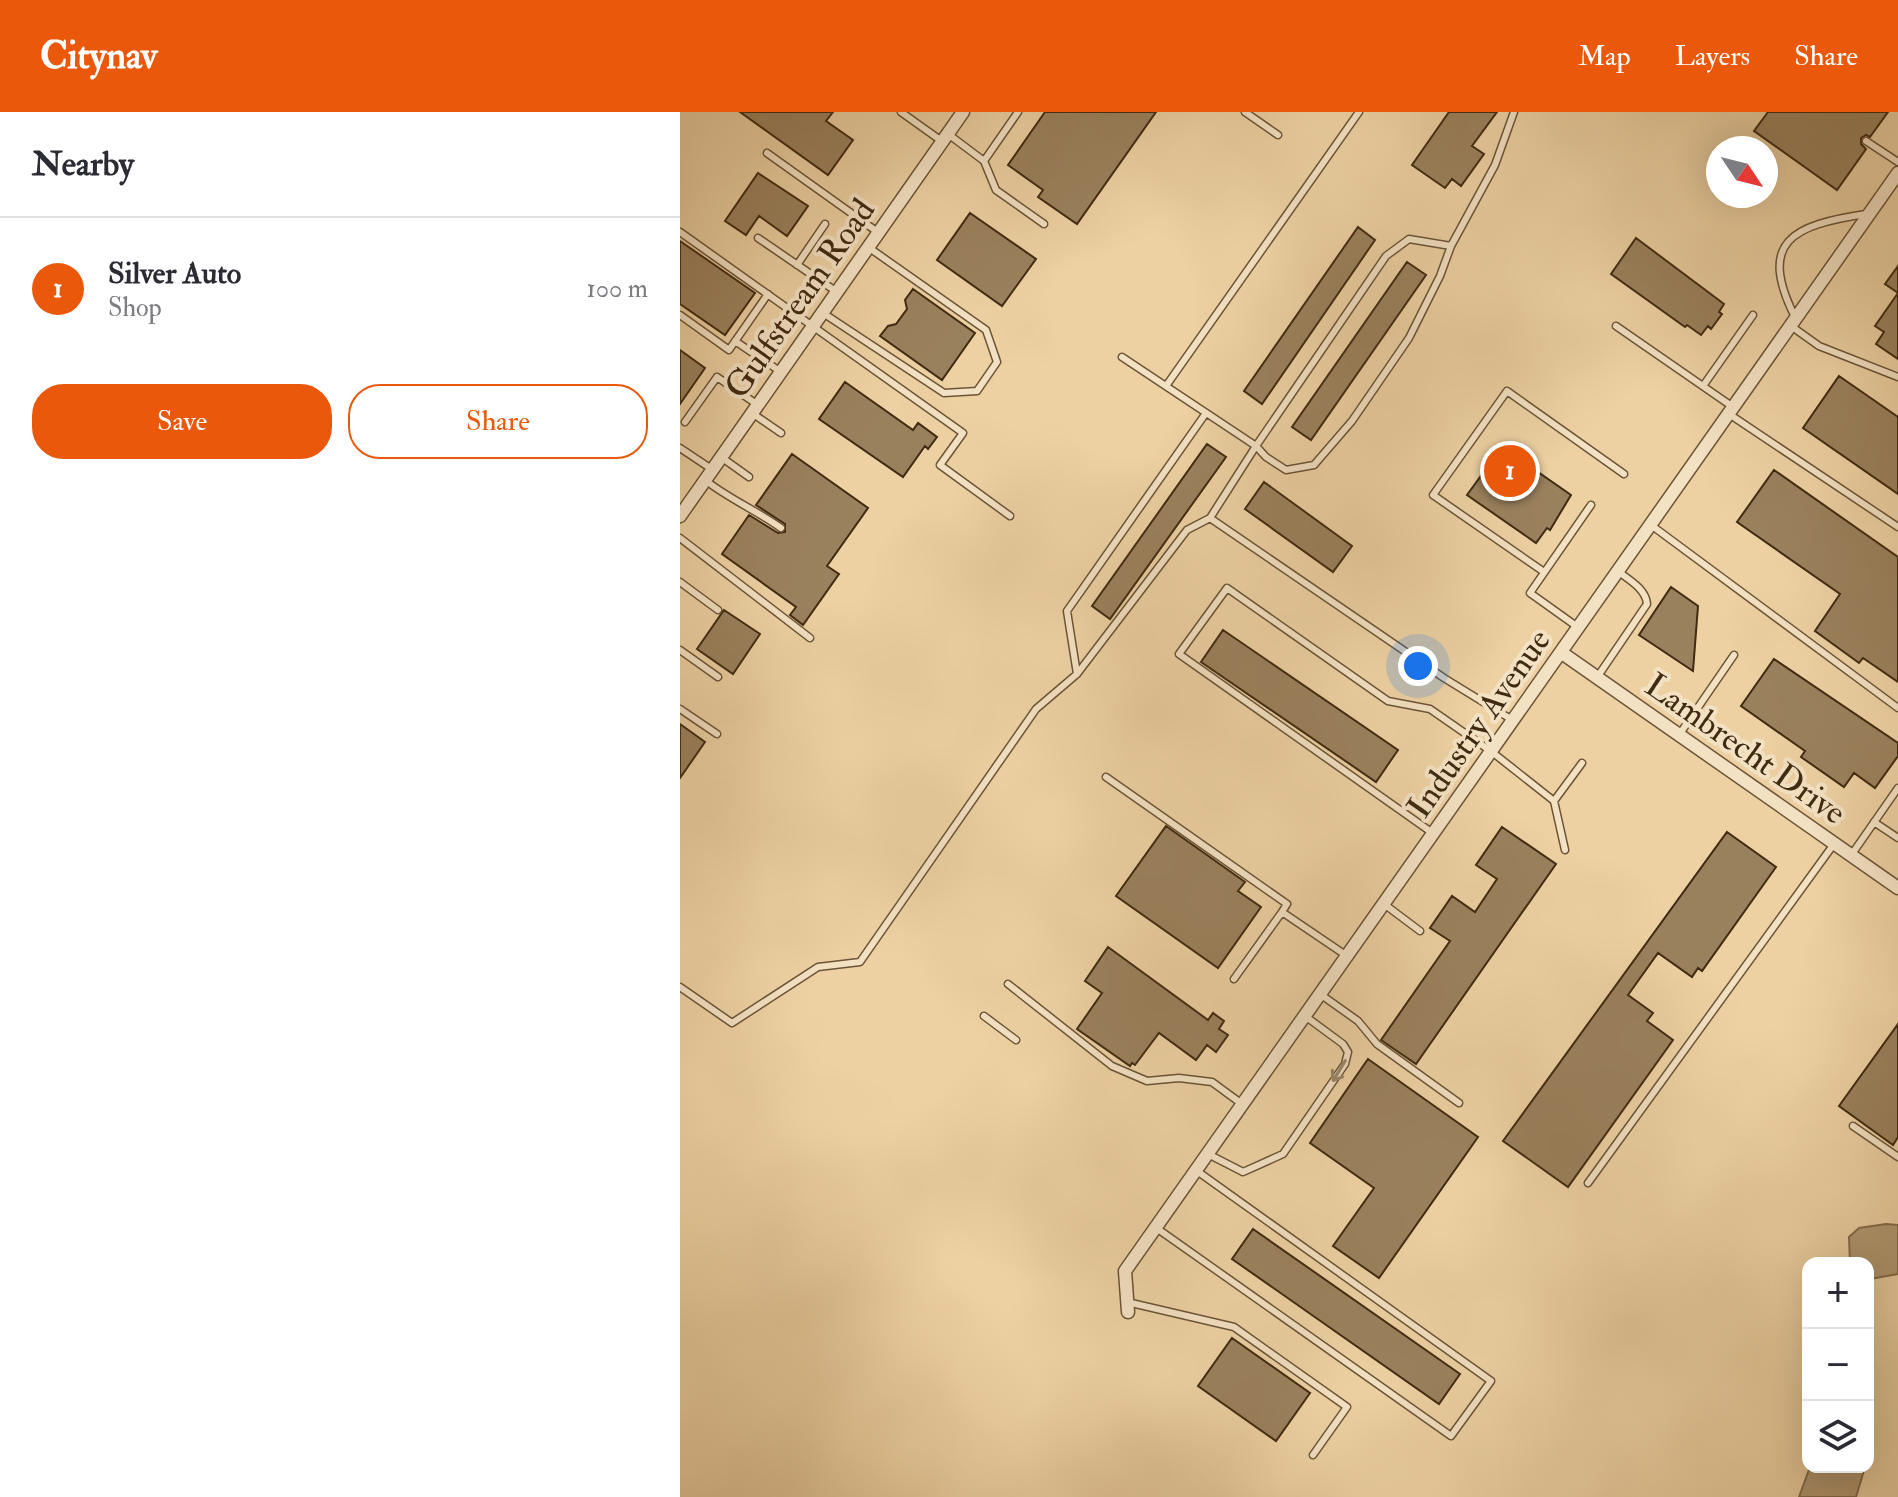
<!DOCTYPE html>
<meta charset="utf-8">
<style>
:root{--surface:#fff;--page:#f7f7f7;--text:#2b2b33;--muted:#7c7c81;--line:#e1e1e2;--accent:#ea580c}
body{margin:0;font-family:"IM FELL Double Pica",serif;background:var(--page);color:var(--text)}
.controls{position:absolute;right:24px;bottom:24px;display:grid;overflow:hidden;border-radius:16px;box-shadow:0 8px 32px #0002}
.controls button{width:72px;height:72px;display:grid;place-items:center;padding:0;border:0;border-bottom:2px solid var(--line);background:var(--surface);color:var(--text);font:40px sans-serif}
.compass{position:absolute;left:1026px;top:24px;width:72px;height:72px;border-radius:50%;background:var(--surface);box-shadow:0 8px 32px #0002;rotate:125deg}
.you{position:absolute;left:738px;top:554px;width:28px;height:28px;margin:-20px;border:6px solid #fff;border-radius:50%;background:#1a73e8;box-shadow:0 0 0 12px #1a73e833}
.badge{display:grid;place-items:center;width:52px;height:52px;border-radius:50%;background:var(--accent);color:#fff;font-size:26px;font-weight:700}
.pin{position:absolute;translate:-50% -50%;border:4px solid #fff;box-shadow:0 2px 8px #0006}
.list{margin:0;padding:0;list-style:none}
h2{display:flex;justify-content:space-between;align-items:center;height:104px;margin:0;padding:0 32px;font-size:34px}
h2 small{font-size:26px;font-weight:400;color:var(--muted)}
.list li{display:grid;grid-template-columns:52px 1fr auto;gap:24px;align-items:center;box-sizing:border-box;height:144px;padding:0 32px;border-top:2px solid var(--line)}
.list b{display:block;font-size:30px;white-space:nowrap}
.list p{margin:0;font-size:26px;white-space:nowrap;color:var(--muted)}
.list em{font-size:26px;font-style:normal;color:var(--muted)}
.actions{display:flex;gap:16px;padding:24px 32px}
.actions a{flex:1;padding:18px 0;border:2px solid var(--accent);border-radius:32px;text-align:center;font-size:28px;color:var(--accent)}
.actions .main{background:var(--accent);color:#fff}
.icon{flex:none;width:44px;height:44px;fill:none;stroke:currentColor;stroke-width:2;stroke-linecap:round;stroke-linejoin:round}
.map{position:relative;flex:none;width:1218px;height:1385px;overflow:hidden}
header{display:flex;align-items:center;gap:48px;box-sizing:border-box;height:112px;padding:0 40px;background:var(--accent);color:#fff}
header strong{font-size:38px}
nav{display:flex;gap:44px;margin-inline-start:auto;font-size:28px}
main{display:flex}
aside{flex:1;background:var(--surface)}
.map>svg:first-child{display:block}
.water{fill:#b29972;stroke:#846d4c;stroke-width:2}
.building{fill:#9a815d;stroke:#402b12;stroke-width:2}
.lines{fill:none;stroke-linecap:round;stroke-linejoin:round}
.service-casing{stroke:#6b5436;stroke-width:9}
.minor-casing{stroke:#6b5436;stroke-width:15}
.service{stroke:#f3e1c3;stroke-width:6}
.minor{stroke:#f3e1c3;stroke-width:12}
.oneway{stroke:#9a866a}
.labels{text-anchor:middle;stroke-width:8;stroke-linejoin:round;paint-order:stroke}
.street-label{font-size:34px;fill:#402b12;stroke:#f3e1c3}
</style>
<header>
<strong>Citynav</strong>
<nav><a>Map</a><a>Layers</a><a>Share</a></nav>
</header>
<main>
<aside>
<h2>Nearby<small></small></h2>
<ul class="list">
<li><span class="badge">1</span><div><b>Silver Auto</b><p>Shop</p></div><em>100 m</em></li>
</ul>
<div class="actions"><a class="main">Save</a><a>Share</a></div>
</aside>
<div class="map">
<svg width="1218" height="1385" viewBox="0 0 1218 1385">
<rect width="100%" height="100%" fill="#edd1a3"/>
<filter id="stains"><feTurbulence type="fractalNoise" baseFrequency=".0025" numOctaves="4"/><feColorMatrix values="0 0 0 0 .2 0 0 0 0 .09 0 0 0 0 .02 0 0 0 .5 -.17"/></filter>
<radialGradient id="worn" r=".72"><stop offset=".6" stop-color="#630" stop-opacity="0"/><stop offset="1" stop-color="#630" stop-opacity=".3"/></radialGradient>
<!-- water -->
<path class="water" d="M1206 1112 1218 1113V1162L1190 1167 1188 1151H1170L1169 1125 1179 1116Z
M1130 1355H1185L1176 1385H1119Z"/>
<!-- building -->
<path class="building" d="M60 0H153L146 9 173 28 148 63Z
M365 0H476L397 112 358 85 363 78 328 53Z
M769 0H817L792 34 804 42 781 74 772 67 765 76 732 53Z
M1088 0H1208L1190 25 1186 23 1181 26V32L1186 37 1157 78 1074 19Z
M78 61 128 94 107 124 79 104 66 123 45 109Z
M290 101 356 147 322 194 257 148Z
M678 115 695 128 582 292 564 279Z
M956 126 1044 192 1039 200 1042 202 1031 217 1028 214 1021 223 1007 213 1005 215 931 162Z
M0 129 75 181 45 223 0 192Z
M727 150 746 163 631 328 612 315Z
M1218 154V247L1196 232 1204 220 1195 214 1218 181 1205 172Z
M233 177 295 221 262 268 200 224 208 214 216 212 227 197 225 188Z
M0 238 25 256 0 292Z
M1159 264 1218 305V382L1123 316Z
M165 270 233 318 238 311 257 325 248 337 245 334 223 365 139 307Z
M527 332 546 345 430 507 412 494Z
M822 335 891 383 870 418 867 416 856 431 787 383Z
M112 342 188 396 147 454 159 462 123 513 110 503 116 495 42 442 69 403 98 421 105 420V412L76 393Z
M1094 358 1218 445V570L1183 546 1179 551 1135 519 1160 482 1057 410Z
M584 370 672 434 653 460 565 397Z
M991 475 1018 494 1013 559 959 523Z
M44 498 80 522 53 562 17 537Z
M543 518 718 638 696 670 521 550Z
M1094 547 1218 631V644L1195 676 1174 661 1164 675 1121 645 1125 639 1061 594Z
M0 612 25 630 0 666Z
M486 714 565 770 558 779 581 795 538 856 436 784Z
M822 715 876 752 736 952 701 928 770 829 750 816 772 784 795 800 817 767 796 753Z
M1047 720 1096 755 1022 859 1018 856 1012 865 978 841 948 883 973 901 967 909 993 928 888 1075 823 1029Z
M428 835 528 908 533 901 544 909 539 917 548 923 536 940 527 933 516 948 479 921 455 953 452 951 450 954 397 917 422 881 405 869Z
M1218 912V1025L1213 1033 1159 994Z
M688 947 798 1025 699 1166 653 1134 694 1076 630 1031Z
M573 1117 780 1262 759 1292 552 1147Z
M552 1226 630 1281 596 1329 518 1274Z"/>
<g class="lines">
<!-- service casing -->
<g class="service-casing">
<path id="service" d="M221 0 263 30
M565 0 598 23
M268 22 304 49 338 0
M1186 29 1218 50
M87 41 199 121
M304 49 316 78 364 112
M0 120 283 321 260 353 330 404
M78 126 157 180
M771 134 729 127 706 144 576 334 586 345 606 358 634 353 672 309 729 226 760 164 771 134 815 53 834 0
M117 153 145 112
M143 201 264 281 297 279 317 250 306 218 188 135
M0 203 49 238 88 182
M1116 207C1076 129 1113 113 1186 102
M936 214 1053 295
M1111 214 1139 234 1218 265
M55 229 101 260
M442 245 576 334 530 406 764 566 834 609
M486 274 679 0
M1023 274 1073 203
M72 301 101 321
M1049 302 1218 415
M5 310 37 265 78 293
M0 336 33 358
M41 345 69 365
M25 368C49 387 76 398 101 416
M971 413 1218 596
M0 426 130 526
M864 460 753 383 827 279 944 362
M0 470 38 498
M899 516 850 481 911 393
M0 538 38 565
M397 562 387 499 526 301
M918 564 967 492C966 477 949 468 939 460
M0 597 37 622
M999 623 1054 543
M426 665 607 792 602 800
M874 689 902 651
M1194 710 1218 726
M754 722 499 542 547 476 708 589 750 597 812 640 874 689 885 738
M1172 742 1218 676
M704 792 740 819
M554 867 602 800 667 844
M328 872 432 954 467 969 499 966 532 970 562 992
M0 875 52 911 138 855 180 850 356 597 397 562 507 418 530 406
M640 882 678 909 697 932 779 991
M304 904 336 928
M1173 1014 1218 1045
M528 1042 563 1060 603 1042 665 952 668 940 663 932 625 904
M908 1071 1154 732
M475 1115 771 1324 811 1269 517 1059
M447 1190 554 1215 667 1295 633 1343"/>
</g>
<!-- minor casing -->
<g class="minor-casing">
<path id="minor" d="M0 404 283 0
M882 541 1218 776
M448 1200 445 1159 1218 61"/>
</g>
<!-- service -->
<use href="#service" class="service"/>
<!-- minor -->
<use href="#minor" class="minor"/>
</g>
<!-- one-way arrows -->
<defs><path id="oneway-shaft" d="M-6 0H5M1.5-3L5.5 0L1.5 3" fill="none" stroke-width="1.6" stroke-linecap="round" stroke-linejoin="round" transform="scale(2)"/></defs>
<use class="oneway" href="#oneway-shaft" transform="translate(659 959) rotate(121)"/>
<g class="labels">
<!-- street labels -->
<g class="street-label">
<text transform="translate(119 186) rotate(-55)" y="12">Gulfstream Road</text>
<text transform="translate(798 611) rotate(-55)" y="12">Industry Avenue</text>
<text transform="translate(1066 636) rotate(35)" y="12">Lambrecht Drive</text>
</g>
</g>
<rect width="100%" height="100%" filter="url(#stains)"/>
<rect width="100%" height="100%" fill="url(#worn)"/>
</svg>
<div class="controls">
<button>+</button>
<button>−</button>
<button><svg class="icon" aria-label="layers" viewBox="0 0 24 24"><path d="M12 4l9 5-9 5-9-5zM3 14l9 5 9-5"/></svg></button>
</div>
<svg class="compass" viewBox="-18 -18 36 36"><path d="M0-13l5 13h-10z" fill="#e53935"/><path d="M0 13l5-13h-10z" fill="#7c7c81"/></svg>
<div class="you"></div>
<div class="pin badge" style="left:830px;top:359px">1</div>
</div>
</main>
